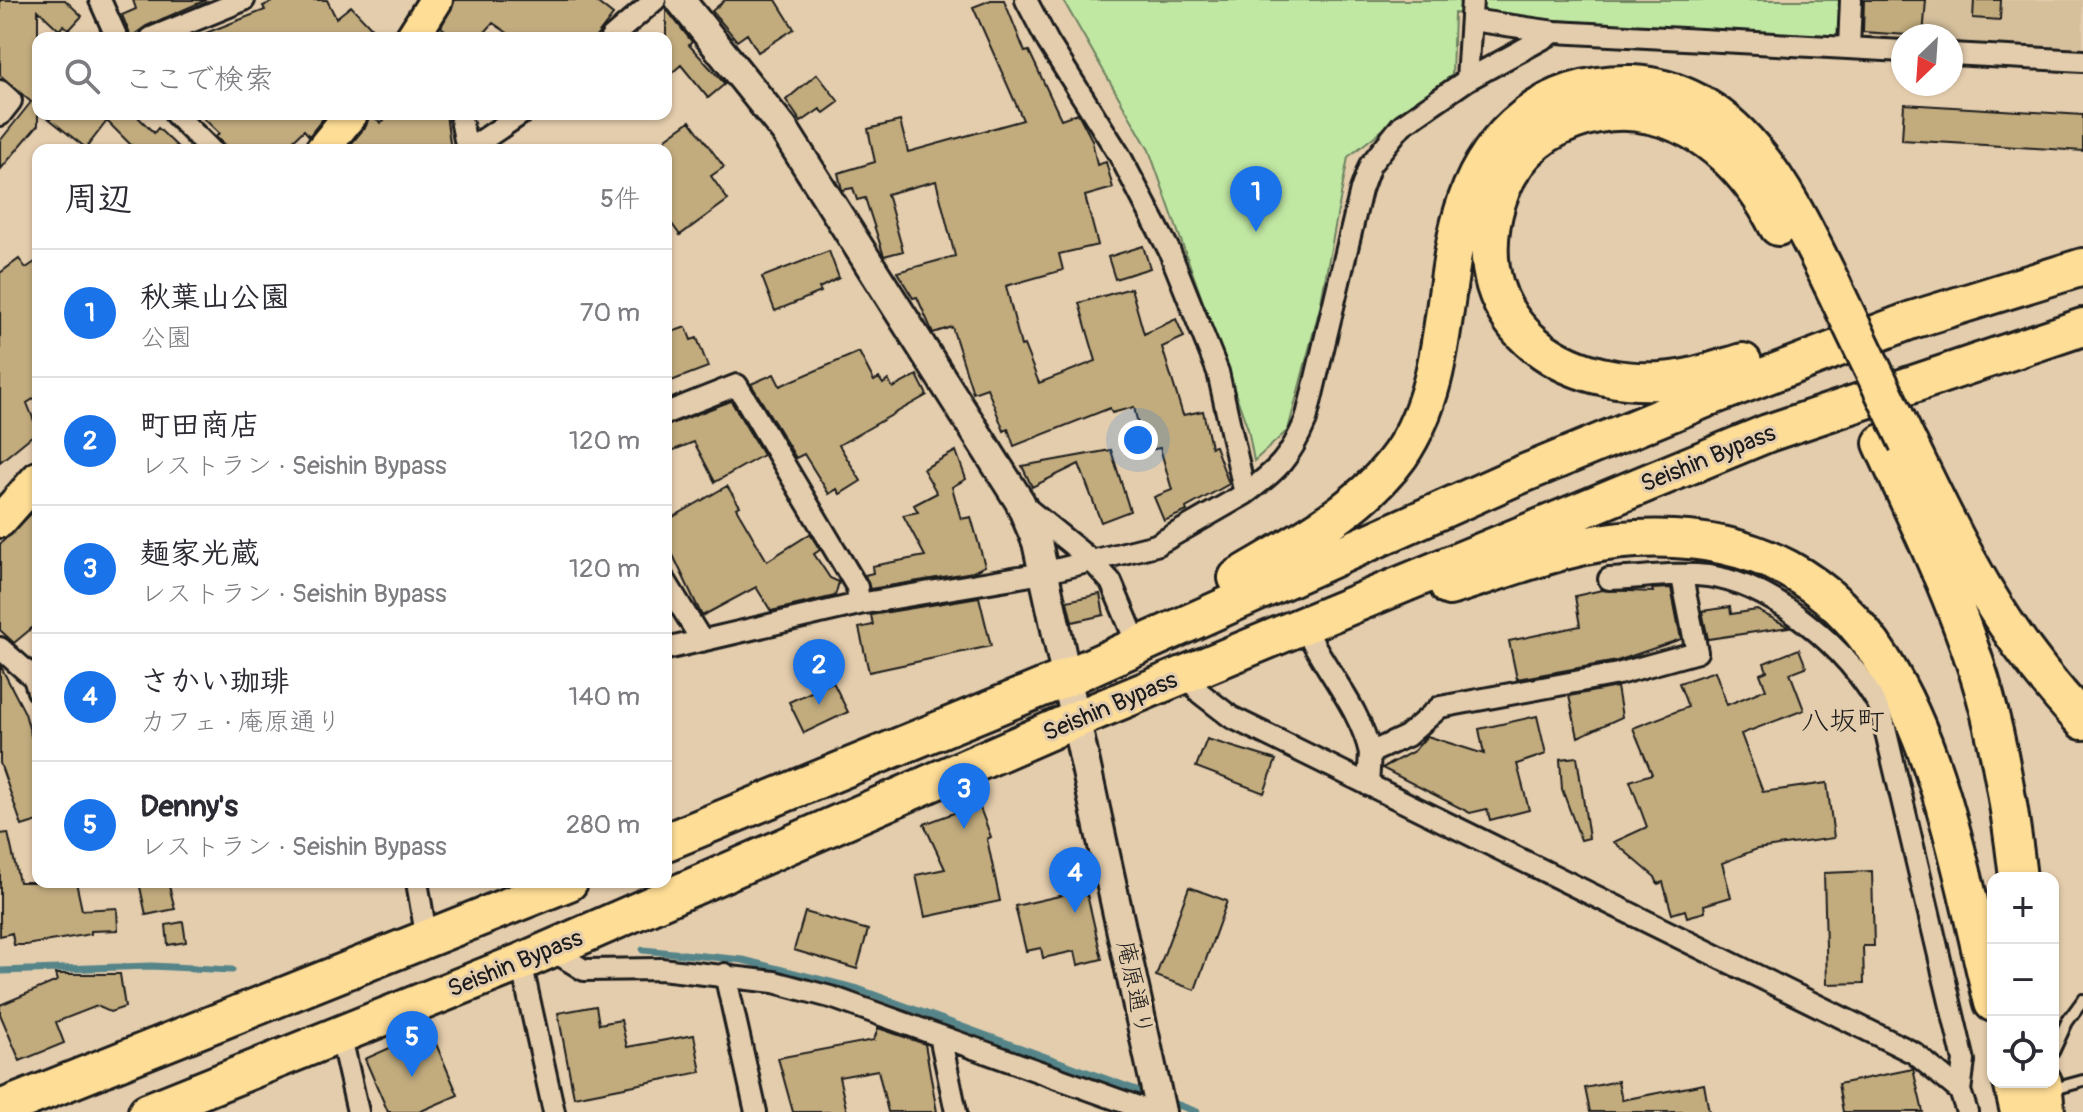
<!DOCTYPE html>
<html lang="ja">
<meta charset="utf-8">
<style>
:root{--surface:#fff;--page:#f2f2f3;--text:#2b2b33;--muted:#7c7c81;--line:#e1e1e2;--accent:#1a73e8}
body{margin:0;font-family:Pangolin,"Klee One",sans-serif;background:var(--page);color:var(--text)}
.controls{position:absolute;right:24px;bottom:24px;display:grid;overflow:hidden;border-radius:16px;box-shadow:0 2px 6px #0004}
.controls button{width:72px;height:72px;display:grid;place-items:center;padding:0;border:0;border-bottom:2px solid var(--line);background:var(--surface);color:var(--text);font:40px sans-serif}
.compass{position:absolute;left:1891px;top:24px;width:72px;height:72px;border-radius:50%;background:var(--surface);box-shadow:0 2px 6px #0004;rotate:205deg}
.you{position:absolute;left:1138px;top:440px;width:28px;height:28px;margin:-20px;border:6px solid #fff;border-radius:50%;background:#1a73e8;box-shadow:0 0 0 12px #1a73e833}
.badge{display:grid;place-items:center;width:52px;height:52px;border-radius:50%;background:var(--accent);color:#fff;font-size:26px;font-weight:700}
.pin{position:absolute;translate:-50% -66px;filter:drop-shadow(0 2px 4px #0008)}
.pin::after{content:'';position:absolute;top:42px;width:28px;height:24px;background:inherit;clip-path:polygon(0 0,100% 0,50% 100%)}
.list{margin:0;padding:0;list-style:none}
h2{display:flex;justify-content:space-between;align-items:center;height:104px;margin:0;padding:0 32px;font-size:34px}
h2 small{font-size:26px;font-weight:400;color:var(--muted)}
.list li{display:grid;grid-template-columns:52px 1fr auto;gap:24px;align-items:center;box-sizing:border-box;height:128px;padding:0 32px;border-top:2px solid var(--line)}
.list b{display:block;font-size:30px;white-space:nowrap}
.list p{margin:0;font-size:26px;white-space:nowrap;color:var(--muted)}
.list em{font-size:26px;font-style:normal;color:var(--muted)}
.icon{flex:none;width:44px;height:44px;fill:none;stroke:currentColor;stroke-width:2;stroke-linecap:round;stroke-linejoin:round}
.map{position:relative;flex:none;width:2083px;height:1112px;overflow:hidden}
.search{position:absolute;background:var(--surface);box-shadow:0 2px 6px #0004;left:32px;top:32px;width:640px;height:88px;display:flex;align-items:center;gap:20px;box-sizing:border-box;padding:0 28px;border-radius:16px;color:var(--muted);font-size:30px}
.panel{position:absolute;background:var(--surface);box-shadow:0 2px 6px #0004;left:32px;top:144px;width:640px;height:744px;border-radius:16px}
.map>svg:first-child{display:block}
.built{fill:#d6c09c}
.green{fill:#c1e8a3;stroke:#6e8260;stroke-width:2}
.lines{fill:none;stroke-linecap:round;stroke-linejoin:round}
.stream{stroke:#548589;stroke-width:7}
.building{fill:#c2ac7e;stroke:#1c1c1c;stroke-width:2}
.lane-casing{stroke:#1c1c1c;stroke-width:16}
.street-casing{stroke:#1c1c1c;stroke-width:26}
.secondary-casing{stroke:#1c1c1c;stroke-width:34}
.primary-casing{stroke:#1c1c1c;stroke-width:38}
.highway-casing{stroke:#1c1c1c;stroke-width:42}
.lane{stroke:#e4cdad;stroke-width:10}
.street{stroke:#e4cdad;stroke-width:20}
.secondary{stroke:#e4cdad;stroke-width:28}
.primary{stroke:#fedd96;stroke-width:32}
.highway{stroke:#fedd96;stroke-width:36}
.highway-bridge-casing{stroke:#1c1c1c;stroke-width:42;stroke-linecap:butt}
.highway-bridge{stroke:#fedd96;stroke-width:36}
.labels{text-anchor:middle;stroke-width:6;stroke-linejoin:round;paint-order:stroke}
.street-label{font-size:24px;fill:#1c1c1c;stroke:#e4cdad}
.quarter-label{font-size:28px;fill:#1c1c1c;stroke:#e4cdad}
</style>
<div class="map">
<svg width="2083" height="1112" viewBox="0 0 2083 1112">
<rect width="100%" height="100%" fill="#e4cdad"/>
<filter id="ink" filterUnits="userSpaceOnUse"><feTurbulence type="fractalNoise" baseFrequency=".0125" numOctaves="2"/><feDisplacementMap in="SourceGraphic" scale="16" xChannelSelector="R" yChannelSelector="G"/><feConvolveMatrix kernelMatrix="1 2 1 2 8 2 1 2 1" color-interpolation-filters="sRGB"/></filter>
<g filter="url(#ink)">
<!-- built -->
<path class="built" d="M1851 0H2083V53L1951 46V36H1903V44L1849 41Z"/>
<!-- green -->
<path class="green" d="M1063 0H1848L1846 40 1454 13 1452 75 1348 157 1320 307 1288 430 1254 461 1248 429 1149 150Z"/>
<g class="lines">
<!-- stream -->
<path class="stream" d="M643 950 743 960 858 989 1150 1095
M0 971 151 966 232 970
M1165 1100 1197 1112"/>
</g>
<!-- building -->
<path class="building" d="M0 0H65L82 16 69 30 64 25 59 30 38 10V125L0 170V141L31 102 0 75Z
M133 0H206L146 26 131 37 122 15 136 9Z
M276 0H327L336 18 351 6 381 38H193L265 10 263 6Z
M455 0H594L613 15 595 38H515L493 23 480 38H455L441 27Z
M725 0H776L794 29 758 52 747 34 737 41 712 11Z
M991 0H1004L1025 52 1029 51 1061 119 1078 113 1092 140 1097 165 1106 162 1113 188 1085 196 1098 245 1059 254 1063 270 1006 286 1021 346 1024 345 1039 383 1096 361 1079 303 1131 288 1144 334 1176 319 1184 337 1162 347 1183 415 1203 411 1211 447 1215 446 1229 484 1186 508 1187 511 1164 521 1154 497 1172 490 1160 448 1144 451 1134 407 1112 413 1110 408 1014 446 1008 429 1004 431 987 388 973 393 952 327 933 333 917 297 913 298 897 272 955 256 936 181 887 194 903 251 884 256 865 198 857 200 853 188 842 190 838 173 875 162 868 129 900 121 908 152 1023 120 973 7Z
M1864 0H1926L1923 36 1863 32Z
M1974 0H2001L2000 20 1973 18Z
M666 9 692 42 689 45 725 84 708 98 681 65 666 78Z
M817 74 839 102 824 113 820 109 801 122 786 100Z
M1904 104 2083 115V151L1902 140Z
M43 114H135L154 133 158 128 181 150H136L107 121 86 148Z
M199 114H322L325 116 309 136 304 130 283 150H230L216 137 219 133Z
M370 114 381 123 390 114H446L451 150H346L366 126Z
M690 121 724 167 711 176 728 200 680 235 666 216V138Z
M1143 246 1150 268 1115 279 1108 257Z
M829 251 839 278 819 288 821 292 775 311 762 277Z
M19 259 26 268 38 260V396L27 403 38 431 0 462V273Z
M686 327 691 340 697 338 708 367 666 383V334Z
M859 352 874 381 879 378 883 384 888 380 893 388 917 375 927 395 839 445 861 481 840 494 837 489 829 494 804 454 796 458 751 384 774 374 780 386Z
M731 401 763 455 715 482 694 442 666 453V426Z
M1111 450 1130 511 1101 522 1079 464 1032 487 1022 466Z
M956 451 966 479 952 487 961 519 971 517 985 566 973 572 870 589 865 575 873 573 872 566 925 556 903 515 918 512 914 505 937 493 923 469Z
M727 486 740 506 736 508 767 561 810 534 820 550 814 554 830 578 839 582 835 596 771 611 756 587 702 616 671 551 666 554V521Z
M38 507V623L14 643 0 630V544Z
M1671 588 1681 639 1617 661 1517 679 1509 641 1580 626 1575 596 1602 590 1653 592 1652 589Z
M1100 594 1104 615 1072 622 1067 601Z
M979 597 991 646 869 672 859 628 873 625 871 615Z
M1730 607 1731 614 1757 610 1789 627 1708 639 1702 611Z
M1799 649 1806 667 1790 673 1804 710 1741 734 1763 792 1827 783 1834 838 1757 849 1722 863 1731 897 1704 905 1705 912 1687 917 1685 910 1672 914 1663 882 1658 884 1655 877 1614 842 1647 827 1630 781 1652 774 1633 728 1688 707 1679 683 1715 671 1727 705 1766 689 1760 674 1767 671 1764 663Z
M0 665 25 713 36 754 33 755 38 770V821L22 826 0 763Z
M833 682 848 712 804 733 789 702Z
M1617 687 1622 717 1578 737 1569 696Z
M1537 716 1546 754 1517 764 1529 810 1490 820 1487 809 1470 813 1382 768 1414 751 1427 736 1484 754 1479 729Z
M1207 739 1276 760 1264 793 1196 767Z
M1577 757 1589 838 1581 840 1562 789 1560 759Z
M980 808 991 837 987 839 1000 901 925 917 916 875 945 869 924 824 962 810 964 814Z
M8 833 19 882H76L82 910 117 908 118 930 91 931V934L26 945H14L12 933 0 936V834Z
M1872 871 1874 946H1863L1864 983 1827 984 1824 873Z
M139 882H168L175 909 146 915Z
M1189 887 1227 901 1195 990 1156 976Z
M1086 890 1102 959 1078 965 1075 951 1043 958 1041 948 1026 951 1015 906Z
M805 912 868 930 857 969 794 950Z
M183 922 186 942 168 945 166 925Z
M55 974H120L125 1007 110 1012 97 1006 56 1022 64 1043 20 1061 0 1014V1005L57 981Z
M596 1006 599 1024 621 1020 627 1047 694 1035 701 1072 574 1097 558 1013Z
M878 1028 925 1044 937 1112H888L878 1070 839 1077 847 1112H793L778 1058 874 1040Z
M430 1030 458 1095 419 1112H388L365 1059Z
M1913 1069 1923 1112H1843L1838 1084Z
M1618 1081 1622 1100 1704 1084 1709 1112H1590L1585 1088Z"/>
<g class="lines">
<!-- lane casing -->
<g class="lane-casing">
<path id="lane" d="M2053 1052 2067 1022 2083 1000
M2050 1090 2083 1081"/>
</g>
<!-- street casing -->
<g class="street-casing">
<path id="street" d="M100 0 117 38
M1471 20 1555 32
M151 38 244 0
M611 38 655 0
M1849 48 1851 0
M1951 54 2083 61
M1467 80 1472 0
M0 91 11 101 0 115
M175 114 211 150
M460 114 467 150
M468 150 521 114
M666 413 737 385 857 587 859 604
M1245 494C1278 470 1290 458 1306 420L1361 190 1370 165 1402 125 1467 80 1555 32 1903 51
M1023 505 1092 561 1111 582 1137 644
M1609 579C1641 578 1676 572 1708 576 1775 585 1848 650 1880 707L1964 1061 1960 1091
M666 582 702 641
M1304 625C1323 668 1360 707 1370 753
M0 648 34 678 38 691
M666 649 859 604 1043 573 1156 545 1245 494 1218 372 1169 250 1120 156 1048 42 1026 0
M1187 673 1200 693 1231 717 1914 1053 1960 1091 1967 1112
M1368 785 1370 753 1407 736 1440 707 1618 674 1697 652 1682 577
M417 882 427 940
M550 949 584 970 661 969 774 982 834 998 1152 1112
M521 962 554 1112
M725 974 756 1112
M340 1033 358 1112
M940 1036 956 1112"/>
</g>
<!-- secondary casing -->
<g class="secondary-casing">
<path id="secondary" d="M680 0 785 131 1020 502 1037 542 1161 1112"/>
</g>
<!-- primary casing -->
<g class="primary-casing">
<path id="primary" d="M412 38 436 0
M322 150 351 114
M0 521 38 478"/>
</g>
<!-- highway casing -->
<g class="highway-casing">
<path id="highway" d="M1743 362C1725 367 1708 373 1690 377 1576 400 1459 329 1497 202 1509 163 1535 135 1573 121 1598 112 1624 109 1650 115 1708 127 1752 175 1778 227
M1882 443C1919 524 1959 606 1984 692 2001 752 2011 816 2018 878
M1909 444C1960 550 2001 634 2083 721
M1237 578C1294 544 1361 510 1400 455 1473 348 1417 202 1525 117 1555 93 1593 83 1632 84 1740 90 1789 197 1831 282
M1449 587C1509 569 1572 542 1636 539 1913 525 1942 799 1993 1003
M666 842 1066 678 1513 478 1705 399 1912 320 2083 267
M2012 1082 2019 1112
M2043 1082 2046 1112
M0 1109 569 882
M147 1112 521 962 1077 719 1768 433 2083 327"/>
</g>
<!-- lane -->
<use href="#lane" class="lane"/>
<!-- street -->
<use href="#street" class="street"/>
<!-- secondary -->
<use href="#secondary" class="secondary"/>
<!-- primary -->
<use href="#primary" class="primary"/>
<!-- highway -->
<use href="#highway" class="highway"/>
<!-- highway-bridge casing -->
<g class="highway-bridge-casing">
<path id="highway-bridge" d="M1831 282 1908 443"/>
</g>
<!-- highway-bridge -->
<use href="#highway-bridge" class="highway-bridge"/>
</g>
</g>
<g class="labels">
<!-- street labels -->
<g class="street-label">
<text transform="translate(1708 458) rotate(-22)" y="8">Seishin Bypass</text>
<text transform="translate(1110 706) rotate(-23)" y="8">Seishin Bypass</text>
<text transform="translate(515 963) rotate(-22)" y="8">Seishin Bypass</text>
<text transform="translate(1135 988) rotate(78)" y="8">庵原通り</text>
</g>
<!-- quarter labels -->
<g class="quarter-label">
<text x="1843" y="730">八坂町</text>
</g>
</g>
</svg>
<div class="controls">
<button>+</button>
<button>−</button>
<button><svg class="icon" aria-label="locate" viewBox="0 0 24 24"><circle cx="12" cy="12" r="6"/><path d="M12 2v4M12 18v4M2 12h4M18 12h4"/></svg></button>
</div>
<svg class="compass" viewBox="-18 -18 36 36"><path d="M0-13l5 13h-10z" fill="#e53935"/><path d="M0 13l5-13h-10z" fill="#7c7c81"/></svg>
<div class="you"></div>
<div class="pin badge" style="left:1256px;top:232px">1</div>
<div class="pin badge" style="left:819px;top:705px">2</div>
<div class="pin badge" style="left:964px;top:829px">3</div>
<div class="pin badge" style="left:1075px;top:913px">4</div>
<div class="pin badge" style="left:412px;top:1077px">5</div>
<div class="search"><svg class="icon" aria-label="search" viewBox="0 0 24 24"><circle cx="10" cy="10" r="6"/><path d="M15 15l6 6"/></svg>ここで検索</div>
<section class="panel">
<h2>周辺<small>5件</small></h2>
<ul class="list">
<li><span class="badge">1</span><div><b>秋葉山公園</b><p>公園</p></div><em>70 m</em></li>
<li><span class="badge">2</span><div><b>町田商店</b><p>レストラン · Seishin Bypass</p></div><em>120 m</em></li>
<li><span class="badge">3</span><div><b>麺家光蔵</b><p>レストラン · Seishin Bypass</p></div><em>120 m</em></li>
<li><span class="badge">4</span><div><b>さかい珈琲</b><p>カフェ · 庵原通り</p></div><em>140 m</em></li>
<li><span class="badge">5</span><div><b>Denny's</b><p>レストラン · Seishin Bypass</p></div><em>280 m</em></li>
</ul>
</section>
</div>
